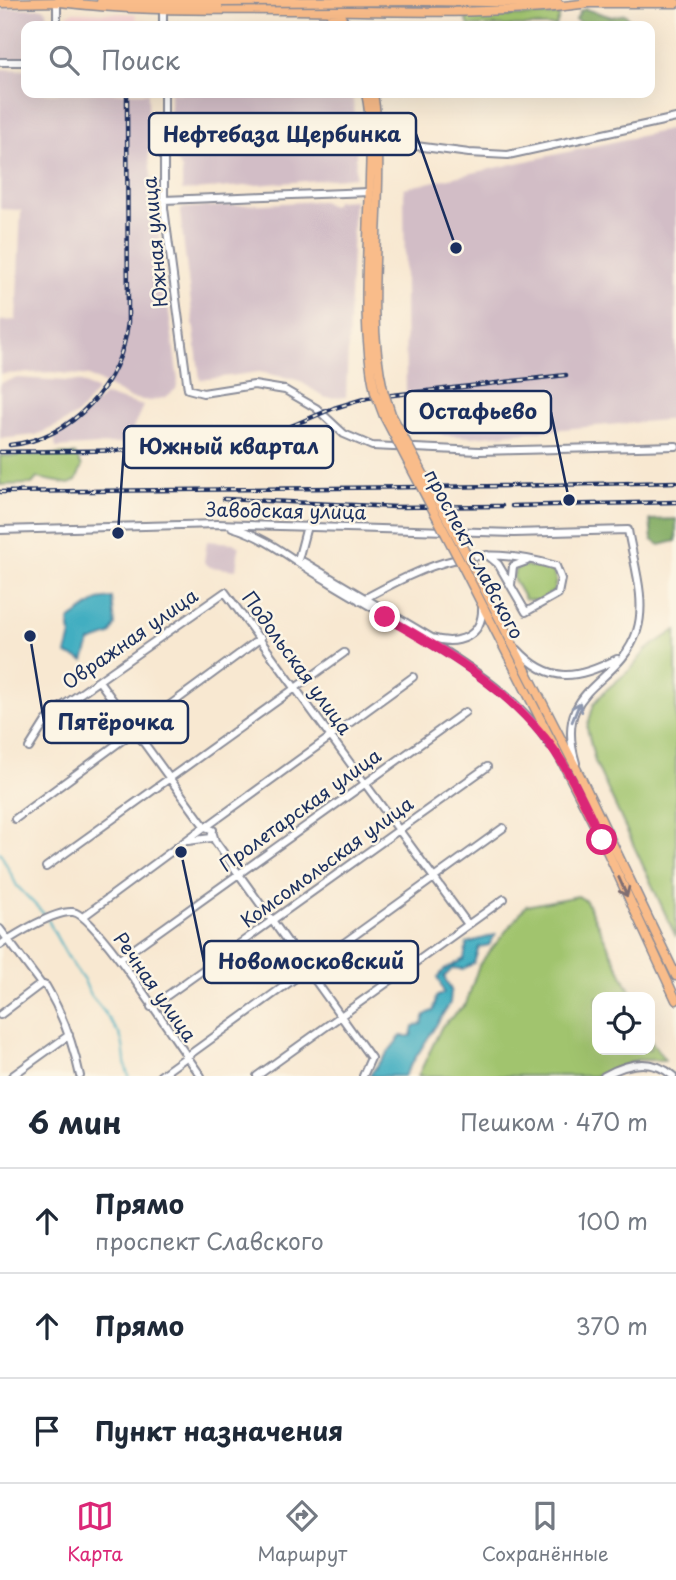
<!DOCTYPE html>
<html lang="ru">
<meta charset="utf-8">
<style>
:root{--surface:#fff;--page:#f2f2f3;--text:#1f2937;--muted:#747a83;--line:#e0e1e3;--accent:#db2777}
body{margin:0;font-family:"Playpen Sans",sans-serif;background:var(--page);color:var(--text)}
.controls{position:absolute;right:21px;bottom:21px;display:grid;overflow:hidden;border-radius:14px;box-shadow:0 7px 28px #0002}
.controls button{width:63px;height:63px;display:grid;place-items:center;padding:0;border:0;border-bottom:2px solid var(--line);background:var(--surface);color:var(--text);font:35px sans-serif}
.stop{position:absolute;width:21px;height:21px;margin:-16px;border:5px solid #db2777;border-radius:50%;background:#fff}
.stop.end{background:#db2777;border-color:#fff;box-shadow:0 2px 7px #0008}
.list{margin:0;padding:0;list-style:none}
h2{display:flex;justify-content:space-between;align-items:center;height:91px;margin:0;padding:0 28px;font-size:30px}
h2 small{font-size:23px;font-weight:400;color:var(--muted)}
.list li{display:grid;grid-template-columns:46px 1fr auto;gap:21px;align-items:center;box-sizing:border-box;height:105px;padding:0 28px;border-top:2px solid var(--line)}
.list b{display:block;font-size:26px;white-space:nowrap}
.list p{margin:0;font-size:23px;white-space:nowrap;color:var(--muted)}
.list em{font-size:23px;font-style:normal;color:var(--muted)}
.icon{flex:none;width:38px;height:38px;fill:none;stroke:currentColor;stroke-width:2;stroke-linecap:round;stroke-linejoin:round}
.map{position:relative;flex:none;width:676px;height:1076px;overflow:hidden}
.search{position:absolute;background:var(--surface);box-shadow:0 7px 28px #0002;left:21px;right:21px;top:21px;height:77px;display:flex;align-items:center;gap:18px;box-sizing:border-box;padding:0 24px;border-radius:14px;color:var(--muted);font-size:26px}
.sheet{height:406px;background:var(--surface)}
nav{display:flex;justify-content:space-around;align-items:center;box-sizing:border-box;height:98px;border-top:2px solid var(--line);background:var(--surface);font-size:19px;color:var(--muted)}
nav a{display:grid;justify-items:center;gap:4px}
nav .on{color:var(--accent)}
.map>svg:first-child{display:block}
.built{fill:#f7cfd2}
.industrial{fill:#d2bdc6}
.green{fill:#a1c46e;stroke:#5e7a66;stroke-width:2}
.forest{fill:#80aa61;stroke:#4e6c60;stroke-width:2}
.water{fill:#43aec1;stroke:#2f6e90;stroke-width:2}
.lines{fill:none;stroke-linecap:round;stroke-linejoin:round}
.stream{stroke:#43aec1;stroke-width:2}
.minor-casing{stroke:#8a8c98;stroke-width:10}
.major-casing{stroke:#8a8c98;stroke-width:11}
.minor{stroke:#fff;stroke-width:6}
.major{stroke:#f9bc8a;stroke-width:8}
.rail-casing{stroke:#1b2f5e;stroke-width:4.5}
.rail{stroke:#fcf5e5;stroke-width:2;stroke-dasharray:5;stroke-linecap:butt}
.major-bridge-casing{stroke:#8a8c98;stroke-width:11;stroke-linecap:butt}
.major-bridge{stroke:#f9bc8a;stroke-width:8}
.oneway{stroke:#8d97ae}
.oneway2{stroke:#7f6e72}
.route{stroke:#db2777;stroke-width:9}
.labels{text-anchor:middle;stroke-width:5;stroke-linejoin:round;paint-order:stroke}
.street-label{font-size:19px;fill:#1b2f5e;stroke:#fcf5e5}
.leader{fill:none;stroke:#1b2f5e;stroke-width:2.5}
.callout-dot{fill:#1b2f5e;stroke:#fcf5e5;stroke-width:2.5}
.callout{fill:#fcf5e5;stroke:#1b2f5e;stroke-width:2.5}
.callout-label{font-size:21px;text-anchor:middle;font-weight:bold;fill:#1b2f5e}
</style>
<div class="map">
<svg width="676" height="1076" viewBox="0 0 676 1076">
<rect width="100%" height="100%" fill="#fcf5e5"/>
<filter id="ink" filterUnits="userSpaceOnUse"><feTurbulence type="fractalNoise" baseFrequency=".0143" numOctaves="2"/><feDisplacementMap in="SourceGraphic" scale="14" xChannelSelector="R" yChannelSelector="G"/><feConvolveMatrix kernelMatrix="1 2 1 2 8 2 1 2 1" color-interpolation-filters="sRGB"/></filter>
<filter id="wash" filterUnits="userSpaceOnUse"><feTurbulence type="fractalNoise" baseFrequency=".00686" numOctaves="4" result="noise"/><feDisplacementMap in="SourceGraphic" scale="28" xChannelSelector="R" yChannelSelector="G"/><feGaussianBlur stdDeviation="1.57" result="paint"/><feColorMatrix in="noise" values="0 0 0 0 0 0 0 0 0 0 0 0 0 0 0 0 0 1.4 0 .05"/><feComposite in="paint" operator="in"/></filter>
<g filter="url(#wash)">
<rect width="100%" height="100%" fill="#f8e8d1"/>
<!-- built -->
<path class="built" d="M72 12 135 14 137 20H148V26H64L65 17Z"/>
<!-- industrial -->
<path class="industrial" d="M7 8H43L47 11 48 26H26V59H0V11Z
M0 69 26 70V93H148L149 159 178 381 176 389 166 397 151 401 129 398 89 376 53 372 0 374V321L16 320 21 210 0 209Z
M170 93H352L357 135 355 177 182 191V169L171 156Z
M676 128V419L472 437 444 435 434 430V427L421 418 413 399 406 398 404 188Z
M354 200 346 397 326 398 298 380 259 372 200 380 180 212 183 208 322 201 332 206 336 201Z
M18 378 82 382 97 391 78 414 61 424 36 435 0 439V383Z
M104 395 143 406 126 443 56 448 54 436 81 418Z
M207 541 233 543 239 547 236 570 210 567 204 562Z"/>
<!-- green -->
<path class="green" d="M560 15 556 26H469L465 17Z
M75 454 82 466 76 481 69 484 37 478 32 484 0 485V456Z
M524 565 553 571 556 580 554 591 538 601 525 599 513 578 515 569Z
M676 630V937L595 762 587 728 594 704 605 691 632 668 646 650Z
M578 896 586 901 633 997H597V1050H650V1040L665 1060H637L597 1076H418L442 1026 466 1004 479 965 526 906Z"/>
<!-- forest -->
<path class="forest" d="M585 9 612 17 625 14 629 19 622 26H587L576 20 580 11Z
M676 519V541L660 545 652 540 650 520Z"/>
<!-- water -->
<path class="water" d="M112 598 115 625 110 635 90 642 84 661 66 654 71 635 69 620 98 600Z
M495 935 489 945 479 947 474 963 463 969 453 968 444 977 451 990 450 1003 404 1076H369L401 1036H411L413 1026 422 1024 425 1015 434 1010 436 997 444 993 438 978 444 970 464 959 467 943Z"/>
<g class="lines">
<!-- stream -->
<path class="stream" d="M0 852 17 886 45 915
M48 920C59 943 69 961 84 981 87 985 88 993 91 996 101 1007 111 1021 119 1034 127 1047 122 1064 129 1076"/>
</g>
</g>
<g filter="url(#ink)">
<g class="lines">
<!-- minor casing -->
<g class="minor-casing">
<path id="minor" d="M163 9V26
M57 26V2
M0 62H26
M164 93V208L188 389 203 393 254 385 285 390 316 408 344 434 372 446 479 451 676 446
M378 141 469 153 508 155 676 118
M164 200 370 192
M232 527C267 537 295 562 326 580 395 623 506 676 550 745
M0 530 217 524 514 533 628 530C633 561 647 600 637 631 619 687 552 685 576 763
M298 560 307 526
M304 562 432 638C458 646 484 637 482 605
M511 585 513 566 527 561
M360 601C432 562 473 542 556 566L561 579 558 594 526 612 498 564 487 555
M517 649C550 685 578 679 617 659
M99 681 205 827
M29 748 46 721 61 707 225 592 467 923
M15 819 261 638
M206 827 413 677
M213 834 215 841 371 1058 363 1076
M188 841 211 838 213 830 205 827
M46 867 344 653
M84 916 203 828
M0 929 41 984 46 986C63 1015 73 1043 80 1076
M0 945C15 935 55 910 73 912 96 914 181 1050 201 1076
M120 959 465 712
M151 1007 487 767
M0 1015 41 984
M12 1076 69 1035
M160 1076 503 828
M257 1076 504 899
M604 1076C627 1063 652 1057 673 1076"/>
</g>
<!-- major casing -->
<g class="major-casing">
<path id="major" d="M424 1 558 3
M60 2C138 12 217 9 295 10 392 11 493 16 589 3
M101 2H222
M0 3 63 2
M584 3H676
M335 8 347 26
M328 9 338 26
M366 93C372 121 371 150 370 178 369 248 360 323 375 392
M373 93C389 191 361 293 383 390
M472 565 581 778 676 976
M464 569 602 840 676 1000"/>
</g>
<!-- minor -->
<use href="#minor" class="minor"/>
<!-- major -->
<use href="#major" class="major"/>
<!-- rail casing -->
<g class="rail-casing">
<path id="rail" d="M10 445C74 438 121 384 128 322L127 94
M0 452 229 449 251 443 334 408 367 398 566 375
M509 486 676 482
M0 492 507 486
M224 499 396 507 502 506
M512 506 676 502"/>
</g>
<!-- rail -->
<use href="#rail" class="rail"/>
<!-- major-bridge casing -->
<g class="major-bridge-casing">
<path id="major-bridge" d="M222 2 424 1
M383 390 391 414 472 565
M375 392 384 416 464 569"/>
</g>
<!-- major-bridge -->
<use href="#major-bridge" class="major-bridge"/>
</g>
<!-- one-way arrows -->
<defs><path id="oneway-shaft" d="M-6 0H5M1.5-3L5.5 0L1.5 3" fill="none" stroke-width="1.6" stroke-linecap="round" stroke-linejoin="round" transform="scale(1.75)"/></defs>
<use class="oneway" href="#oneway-shaft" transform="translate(576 712) rotate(-68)"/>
<use class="oneway2" href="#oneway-shaft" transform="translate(623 887) rotate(66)"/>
</g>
<g class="lines" filter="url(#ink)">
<!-- route -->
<path class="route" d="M385 617C442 649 503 685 544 737 569 767 585 805 602 840"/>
</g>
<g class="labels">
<!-- street labels -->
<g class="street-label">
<text transform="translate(155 242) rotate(-95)" y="7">Южная улица</text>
<text transform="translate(286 511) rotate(1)" y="7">Заводская улица</text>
<text transform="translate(474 554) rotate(62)" y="7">проспект Славского</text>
<text transform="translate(130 639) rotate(-35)" y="7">Овражная улица</text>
<text transform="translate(297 663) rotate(54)" y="7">Подольская улица</text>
<text transform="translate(300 810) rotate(-36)" y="7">Пролетарская улица</text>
<text transform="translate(327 862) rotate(-36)" y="7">Комсомольская улица</text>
<text transform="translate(155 987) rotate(55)" y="7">Речная улица</text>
</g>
</g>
<!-- callouts -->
<path class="leader" d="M456 248L416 134M569 500L551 412M118 533L124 447M30 636L44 722M181 852L204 962"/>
<g class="callout-dot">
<circle cx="456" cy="248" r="7"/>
<circle cx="569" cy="500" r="7"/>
<circle cx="118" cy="533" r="7"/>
<circle cx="30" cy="636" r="7"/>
<circle cx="181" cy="852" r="7"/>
</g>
<g class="callout">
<rect x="149" y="113" width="267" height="42" rx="7"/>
<rect x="405" y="391" width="146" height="42" rx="7"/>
<rect x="124" y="426" width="209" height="42" rx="7"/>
<rect x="44" y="701" width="144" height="42" rx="7"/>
<rect x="204" y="941" width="214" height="42" rx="7"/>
</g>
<g class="callout-label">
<text x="282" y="142">Нефтебаза Щербинка</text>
<text x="478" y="419">Остафьево</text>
<text x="229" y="454">Южный квартал</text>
<text x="116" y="730">Пятёрочка</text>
<text x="311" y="969">Новомосковский</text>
</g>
</svg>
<div class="controls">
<button><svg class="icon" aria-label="locate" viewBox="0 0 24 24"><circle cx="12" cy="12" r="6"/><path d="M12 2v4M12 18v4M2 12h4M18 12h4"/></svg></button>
</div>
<div class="stop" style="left:602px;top:840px"></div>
<div class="stop end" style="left:385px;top:617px"></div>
<div class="search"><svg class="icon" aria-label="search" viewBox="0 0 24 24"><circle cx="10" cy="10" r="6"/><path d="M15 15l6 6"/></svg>Поиск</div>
</div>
<section class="sheet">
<h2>6 мин<small>Пешком · 470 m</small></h2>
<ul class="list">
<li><svg class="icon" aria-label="ahead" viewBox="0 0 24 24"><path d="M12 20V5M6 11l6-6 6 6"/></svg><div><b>Прямо</b><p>проспект Славского</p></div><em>100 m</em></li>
<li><svg class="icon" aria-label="ahead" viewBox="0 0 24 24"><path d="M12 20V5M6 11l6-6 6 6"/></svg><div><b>Прямо</b></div><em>370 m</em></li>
<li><svg class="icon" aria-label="arrive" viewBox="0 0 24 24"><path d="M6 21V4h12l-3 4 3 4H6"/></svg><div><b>Пункт назначения</b></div></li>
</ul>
</section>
<nav>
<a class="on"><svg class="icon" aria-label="map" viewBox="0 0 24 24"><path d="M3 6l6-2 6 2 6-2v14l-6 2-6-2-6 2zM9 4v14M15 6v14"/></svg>Карта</a>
<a><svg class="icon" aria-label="directions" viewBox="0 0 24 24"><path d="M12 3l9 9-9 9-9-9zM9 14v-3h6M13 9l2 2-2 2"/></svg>Маршрут</a>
<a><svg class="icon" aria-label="saved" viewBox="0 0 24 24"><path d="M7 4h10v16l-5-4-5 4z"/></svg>Сохранённые</a>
</nav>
